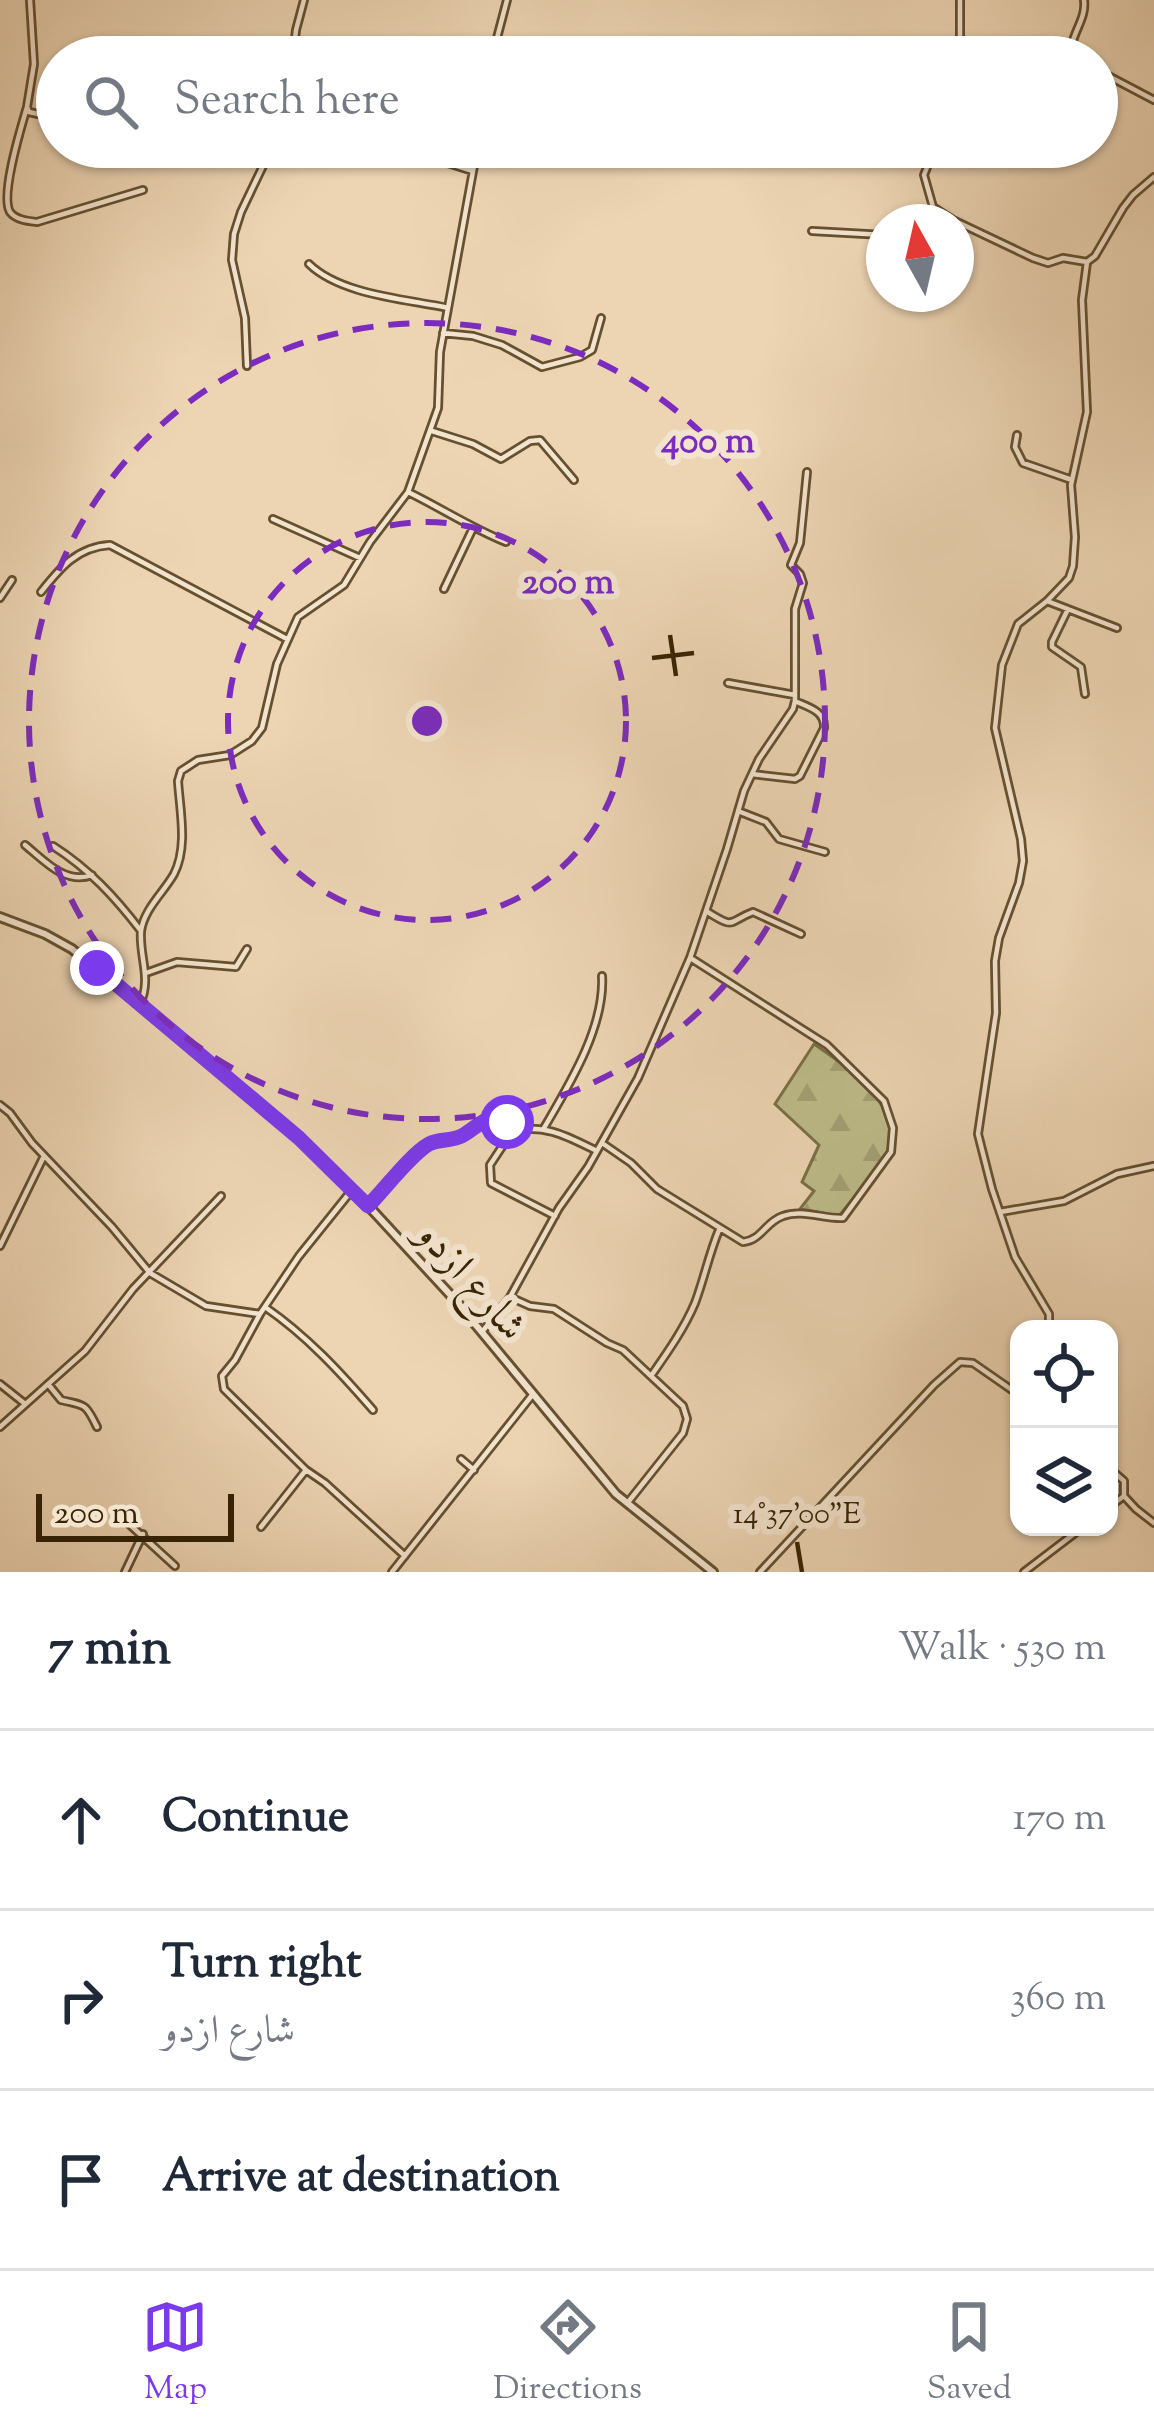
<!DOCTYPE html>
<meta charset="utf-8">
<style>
:root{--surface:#fff;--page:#f2f2f3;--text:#1f2937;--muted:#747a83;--line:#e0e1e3;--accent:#7c3aed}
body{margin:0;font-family:"Sorts Mill Goudy",Amiri,serif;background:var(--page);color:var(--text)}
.controls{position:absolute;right:36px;bottom:36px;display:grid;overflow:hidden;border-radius:24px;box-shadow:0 3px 9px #0004}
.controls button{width:108px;height:108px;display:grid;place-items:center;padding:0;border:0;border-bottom:3px solid var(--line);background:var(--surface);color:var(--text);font:60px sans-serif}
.compass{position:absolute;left:866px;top:204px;width:108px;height:108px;border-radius:50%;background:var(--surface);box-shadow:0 3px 9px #0004;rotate:352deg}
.scale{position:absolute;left:36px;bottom:30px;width:198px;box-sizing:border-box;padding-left:12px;border:6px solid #382404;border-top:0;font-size:33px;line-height:42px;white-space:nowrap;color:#382404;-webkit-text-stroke:9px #f3e4ce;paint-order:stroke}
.stop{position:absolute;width:36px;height:36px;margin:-27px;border:9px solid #7c3aed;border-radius:50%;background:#fff}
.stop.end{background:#7c3aed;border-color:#fff;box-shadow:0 3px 12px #0008}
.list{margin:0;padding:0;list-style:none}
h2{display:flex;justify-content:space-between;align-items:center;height:156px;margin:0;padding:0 48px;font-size:51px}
h2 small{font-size:39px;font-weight:400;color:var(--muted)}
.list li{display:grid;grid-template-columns:78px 1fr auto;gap:36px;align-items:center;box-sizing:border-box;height:180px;padding:0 48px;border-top:3px solid var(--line)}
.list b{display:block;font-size:45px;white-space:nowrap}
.list p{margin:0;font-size:39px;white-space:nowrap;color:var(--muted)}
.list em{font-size:39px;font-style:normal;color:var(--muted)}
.icon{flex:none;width:66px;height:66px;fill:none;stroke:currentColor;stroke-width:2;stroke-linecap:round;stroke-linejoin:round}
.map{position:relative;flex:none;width:1154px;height:1572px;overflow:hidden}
.search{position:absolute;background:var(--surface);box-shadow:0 3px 9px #0004;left:36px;right:36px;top:36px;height:132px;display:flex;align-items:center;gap:30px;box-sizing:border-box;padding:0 42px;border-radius:66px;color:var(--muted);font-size:45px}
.sheet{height:696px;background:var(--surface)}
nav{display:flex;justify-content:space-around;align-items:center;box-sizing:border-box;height:168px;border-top:3px solid var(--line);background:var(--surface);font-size:33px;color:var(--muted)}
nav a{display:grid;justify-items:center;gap:6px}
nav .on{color:var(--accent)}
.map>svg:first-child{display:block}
.forest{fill:url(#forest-firs);stroke:#7a7047;stroke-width:3}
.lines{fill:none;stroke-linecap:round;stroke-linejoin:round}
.minor-casing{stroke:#655030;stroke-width:10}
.tertiary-casing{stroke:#655030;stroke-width:12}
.minor{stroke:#f3e4ce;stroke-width:4.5}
.tertiary{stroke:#f3e4ce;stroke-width:6}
.route{stroke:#7c3aed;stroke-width:15}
.ticks{fill:none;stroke:#382404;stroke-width:4.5}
.ring{fill:none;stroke:#7b2cbf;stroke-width:6;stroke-dasharray:21 15}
.labels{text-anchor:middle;stroke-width:12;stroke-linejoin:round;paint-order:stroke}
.street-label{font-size:42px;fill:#382404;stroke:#f3e4ce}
.ticks-label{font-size:30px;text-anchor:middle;fill:#382404;stroke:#f3e4ce;stroke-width:12;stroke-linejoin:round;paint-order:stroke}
.centre{fill:#7b2cbf;stroke:#f3e4ce;stroke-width:6}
.ring-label{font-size:36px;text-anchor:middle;font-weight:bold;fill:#7b2cbf;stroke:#f3e4ce;stroke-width:12;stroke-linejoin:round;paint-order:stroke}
</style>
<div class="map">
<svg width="1154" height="1572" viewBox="0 0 1154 1572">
<defs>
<pattern id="forest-firs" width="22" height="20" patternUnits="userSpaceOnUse" patternTransform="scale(3)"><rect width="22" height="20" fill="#bdbc8a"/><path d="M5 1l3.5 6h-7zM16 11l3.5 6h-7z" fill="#a3a175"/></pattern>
</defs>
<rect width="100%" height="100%" fill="#edd5b4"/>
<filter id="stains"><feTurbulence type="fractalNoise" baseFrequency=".00167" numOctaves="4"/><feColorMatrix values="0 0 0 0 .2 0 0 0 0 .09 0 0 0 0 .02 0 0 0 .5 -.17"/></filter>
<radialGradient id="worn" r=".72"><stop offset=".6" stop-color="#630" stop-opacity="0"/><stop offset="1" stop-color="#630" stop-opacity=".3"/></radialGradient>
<!-- forest -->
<path class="forest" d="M814 1044C847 1067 908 1107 886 1155 878 1172 852 1199 839 1216L800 1209 814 1191 802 1182 819 1145 775 1104Z"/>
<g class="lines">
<!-- minor casing -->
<g class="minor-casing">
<path id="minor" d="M30 0 34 64 27 107 29 112 52 117
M189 57 191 42
M293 57 296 30 304 0
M492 57 507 0
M960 57V0
M1072 57C1068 36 1087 21 1084 0
M1097 70 1154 100
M27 107C21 128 0 195 10 212 16 220 28 221 37 222L143 190
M935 147 924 175 933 207 953 220 1033 258 1048 263 1063 258 1087 262
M184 163V147
M473 171 478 147
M924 222 933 207
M812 231 884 235
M309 264C341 295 406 299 448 308
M443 333 473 336 502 345 542 367 580 357 592 350 601 318
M247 366 245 318 232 260 234 234 241 212 272 147
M432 431 473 444 501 459 530 441 540 440 574 480
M1017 435 1015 447 1023 463 1072 480
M408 492C441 508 471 528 506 542
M273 519 360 558
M444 589 473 528
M41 592C60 568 77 547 110 545L287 639
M0 598 12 580
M1047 601 1117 628
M1068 609 1052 642V647L1081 667 1085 694
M728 683 795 695
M752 774 795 779 800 776 824 728C825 712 811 708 797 702
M738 811 766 822 779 839 825 852
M25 845C45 861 65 885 92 875
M53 846C89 869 115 897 141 931
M706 911C736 930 727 922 753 912L801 934
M146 973 177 962 236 967 247 949
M140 1004C152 978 139 957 141 931 144 909 164 892 174 874 188 847 180 811 178 781L181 771 198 760 230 755 252 741 262 728 277 664 298 617 344 585 370 542 408 492 438 408 440 352 473 171 397 147
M0 1105 10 1113 32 1143 112 1227 150 1273 206 1306 260 1314 299 1256 352 1190
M544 1128C569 1085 605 1027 602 976
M513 1130 490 1165 491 1183 555 1216
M602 1143 631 1163 657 1189 743 1242C762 1240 765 1222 783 1216 802 1209 824 1219 843 1218L891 1152 893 1128 884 1101 827 1045 692 959
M370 1204 425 1146 437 1141 460 1138 483 1119H502L513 1130C549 1125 566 1136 597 1151
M1000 1212 1064 1201 1117 1174 1154 1166
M0 1246 44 1156
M510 1297 530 1306 554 1309 607 1343 623 1350 683 1406 687 1419 683 1433 629 1501
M265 1307C307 1336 340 1372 373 1410
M260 1314 235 1360 222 1376 224 1389 306 1470 325 1483 405 1556
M1043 1329 1049 1321V1314L1015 1257 992 1189 978 1134 996 1013 995 961 999 938 1019 883 1023 861 1021 839 995 728 1002 665 1018 624 1047 601 1069 578 1073 566 1075 537 1071 485 1087 412 1082 300 1087 262 1095 256 1123 208 1133 195 1154 177
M482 1332 510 1297 559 1208 588 1167 638 1078 690 958 727 849 744 791 759 759 793 709 795 701V609L803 583 800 574 791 565 800 543 807 472
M651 1376C667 1353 684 1329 695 1303 704 1279 709 1254 719 1230
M0 1384 24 1403
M48 1384 61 1400C85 1406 85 1402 97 1427
M1012 1389 1019 1376
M0 1427 85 1351 133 1289 221 1196
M461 1459 474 1470
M1109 1468 1124 1481V1496L1136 1509 1154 1523
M1109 1507 1124 1496
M117 1513 175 1566
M261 1527 306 1470
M125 1572 143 1534
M392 1572 533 1394
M760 1572 934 1385 960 1362 973 1363 1019 1395
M1024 1572 1083 1527"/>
</g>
<!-- tertiary casing -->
<g class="tertiary-casing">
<path id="tertiary" d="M0 917 45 934 72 949 299 1138 374 1212 456 1301 616 1494 713 1572"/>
</g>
<!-- minor -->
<use href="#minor" class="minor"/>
<!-- tertiary -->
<use href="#tertiary" class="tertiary"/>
</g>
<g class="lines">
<!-- route -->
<path class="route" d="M97 968 299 1138 368 1206C384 1190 411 1154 429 1144 440 1138 454 1142 465 1134 481 1124 486 1114 507 1122"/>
</g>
<!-- ticks -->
<path class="ticks" d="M670 635 676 676M652 658 694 653M797 1542 802 1572"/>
<!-- distance rings -->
<g class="ring">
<circle cx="427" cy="721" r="199"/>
<circle cx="427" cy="721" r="398"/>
</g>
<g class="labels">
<!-- street labels -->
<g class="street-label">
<text transform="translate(473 1279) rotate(49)" y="15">شارع ازدو</text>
</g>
</g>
<g class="ticks-label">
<text x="797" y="1523">14°37'00"E</text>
</g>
<circle cx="427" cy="721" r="18" class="centre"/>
<g class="ring-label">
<text x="708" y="452">400 m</text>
<text x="568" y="593">200 m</text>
</g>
<rect width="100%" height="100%" filter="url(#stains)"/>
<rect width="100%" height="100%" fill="url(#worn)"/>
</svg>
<div class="controls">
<button><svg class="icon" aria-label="locate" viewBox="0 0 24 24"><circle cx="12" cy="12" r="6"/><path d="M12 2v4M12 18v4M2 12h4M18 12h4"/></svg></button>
<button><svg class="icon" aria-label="layers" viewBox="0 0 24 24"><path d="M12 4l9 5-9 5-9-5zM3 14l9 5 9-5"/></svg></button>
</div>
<svg class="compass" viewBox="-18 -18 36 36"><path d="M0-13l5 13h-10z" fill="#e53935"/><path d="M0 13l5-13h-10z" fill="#747a83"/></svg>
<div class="scale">200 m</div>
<div class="stop" style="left:507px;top:1122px"></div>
<div class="stop end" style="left:97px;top:968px"></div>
<div class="search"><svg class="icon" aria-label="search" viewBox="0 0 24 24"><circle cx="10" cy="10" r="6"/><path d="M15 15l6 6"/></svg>Search here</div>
</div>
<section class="sheet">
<h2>7 min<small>Walk · 530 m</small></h2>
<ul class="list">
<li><svg class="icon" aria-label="ahead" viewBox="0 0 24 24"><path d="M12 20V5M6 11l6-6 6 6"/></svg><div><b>Continue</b></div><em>170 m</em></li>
<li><svg class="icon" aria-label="right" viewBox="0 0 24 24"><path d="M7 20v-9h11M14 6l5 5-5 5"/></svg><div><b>Turn right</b><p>شارع ازدو</p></div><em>360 m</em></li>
<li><svg class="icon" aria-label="arrive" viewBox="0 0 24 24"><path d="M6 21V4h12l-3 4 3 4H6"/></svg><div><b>Arrive at destination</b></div></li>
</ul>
</section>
<nav>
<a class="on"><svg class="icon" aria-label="map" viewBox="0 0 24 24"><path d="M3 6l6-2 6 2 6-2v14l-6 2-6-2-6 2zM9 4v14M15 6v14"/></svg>Map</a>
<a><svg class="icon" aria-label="directions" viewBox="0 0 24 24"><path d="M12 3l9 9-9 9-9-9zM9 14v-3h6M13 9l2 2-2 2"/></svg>Directions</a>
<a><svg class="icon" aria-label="saved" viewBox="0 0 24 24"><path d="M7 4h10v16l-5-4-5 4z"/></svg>Saved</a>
</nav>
